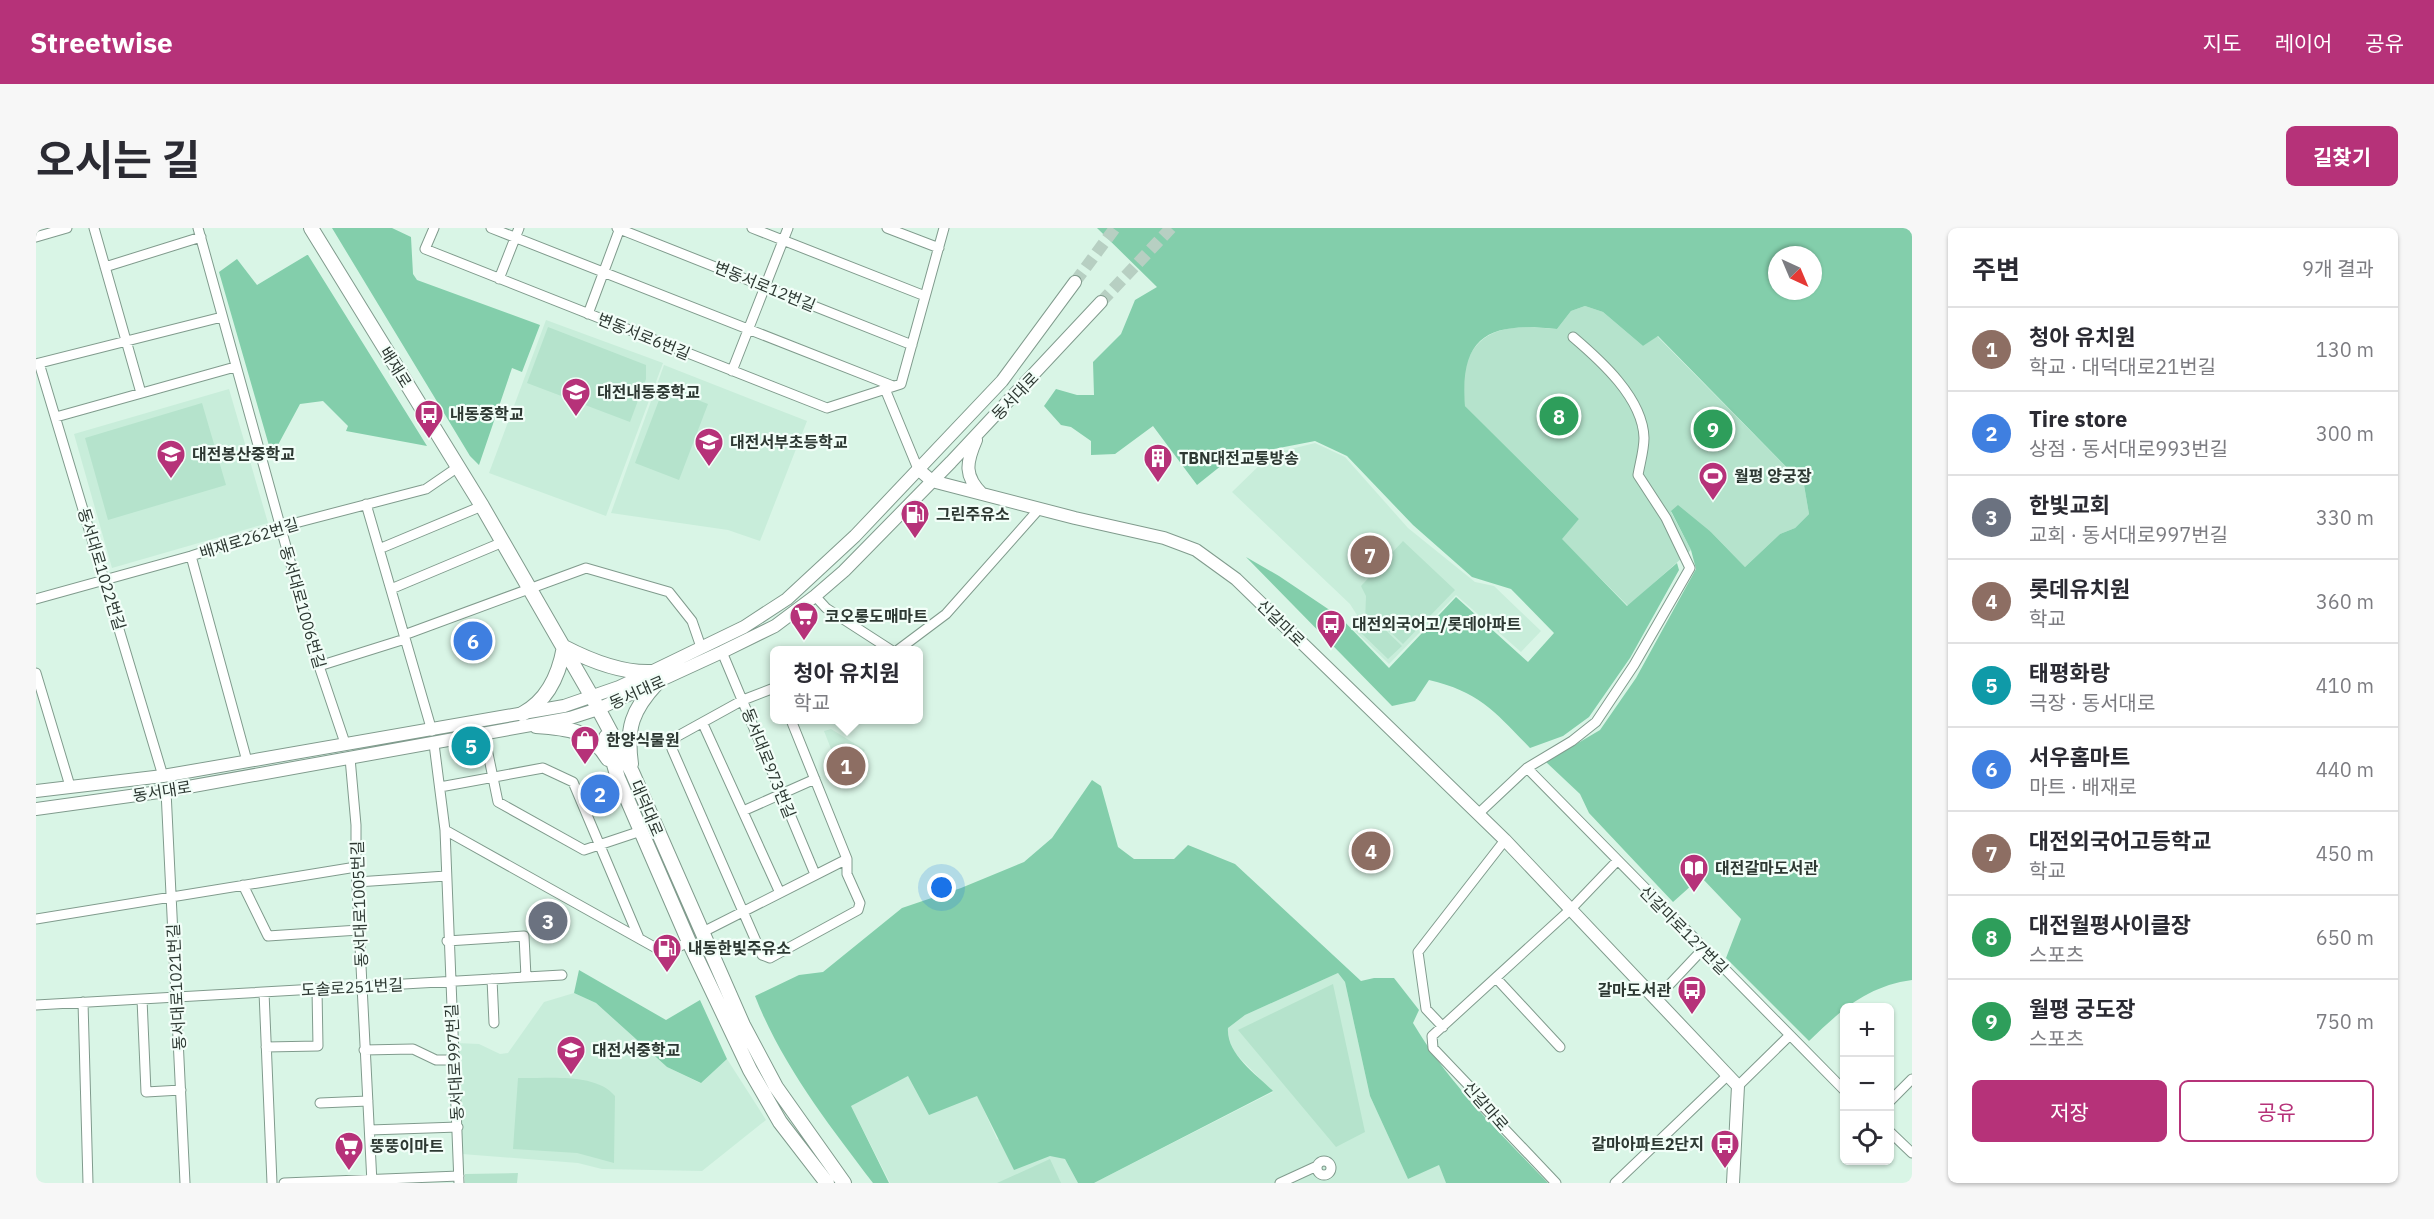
<!DOCTYPE html>
<html lang="ko">
<meta charset="utf-8">
<style>
:root{--surface:#fff;--page:#f7f7f7;--text:#2b2b33;--muted:#7c7c81;--line:#e1e1e2;--accent:#b63279}
body{margin:0;font-family:"IBM Plex Sans","Noto Sans KR",sans-serif;background:var(--page);color:var(--text)}
.controls{position:absolute;right:18px;bottom:18px;display:grid;overflow:hidden;border-radius:9px;box-shadow:0 2px 4px #0004}
.controls button{width:54px;height:54px;display:grid;place-items:center;padding:0;border:0;border-bottom:2px solid var(--line);background:var(--surface);color:var(--text);font:30px sans-serif}
.compass{position:absolute;left:1732px;top:18px;width:54px;height:54px;border-radius:50%;background:var(--surface);box-shadow:0 2px 4px #0004;rotate:136deg}
.you{position:absolute;left:906px;top:660px;width:21px;height:21px;margin:-15px;border:4px solid #fff;border-radius:50%;background:#1a73e8;box-shadow:0 0 0 9px #1a73e833}
.badge{display:grid;place-items:center;width:39px;height:39px;border-radius:50%;background:var(--accent);color:#fff;font-size:20px;font-weight:700}
.pin{position:absolute;translate:-50% -50%;border:3px solid #fff;box-shadow:0 2px 6px #0006}
.popup{position:absolute;left:734px;top:418px;width:153px;height:78px;box-sizing:border-box;display:grid;place-content:center;border-radius:9px;background:var(--surface);filter:drop-shadow(0 2px 4px #0005);font-size:20px;white-space:nowrap;color:var(--muted)}
.popup b{font-size:22px;color:var(--text)}
.popup::after{content:'';position:absolute;left:50%;top:100%;margin-left:-12px;border:12px solid transparent;border-top-color:var(--surface)}
.list{margin:0;padding:0;list-style:none}
h2{display:flex;justify-content:space-between;align-items:center;height:78px;margin:0;padding:0 24px;font-size:26px}
h2 small{font-size:20px;font-weight:400;color:var(--muted)}
.list li{display:grid;grid-template-columns:39px 1fr auto;gap:18px;align-items:center;box-sizing:border-box;height:84px;padding:0 24px;border-top:2px solid var(--line)}
.list b{display:block;font-size:22px;white-space:nowrap}
.list p{margin:0;font-size:20px;white-space:nowrap;color:var(--muted)}
.list em{font-size:20px;font-style:normal;color:var(--muted)}
.actions{display:flex;gap:12px;padding:18px 24px}
.actions a{flex:1;padding:14px 0;border:2px solid var(--accent);border-radius:9px;text-align:center;font-size:21px;color:var(--accent)}
.actions .main{background:var(--accent);color:#fff}
.icon{flex:none;width:33px;height:33px;fill:none;stroke:currentColor;stroke-width:2;stroke-linecap:round;stroke-linejoin:round}
.map{position:relative;flex:none;width:1876px;height:955px;overflow:hidden;border-radius:9px}
header{display:flex;align-items:center;gap:36px;box-sizing:border-box;height:84px;padding:0 30px;background:var(--accent);color:#fff}
header strong{font-size:28px}
nav{display:flex;gap:33px;margin-inline-start:auto;font-size:21px}
.intro{display:flex;align-items:center;justify-content:space-between;box-sizing:border-box;height:144px;padding:0 36px}
h1{margin:0;font-size:42px}
.button{padding:15px 27px;border-radius:9px;background:var(--accent);color:#fff;font-size:21px;font-weight:700}
main{display:flex;gap:36px;padding:0 36px}
aside{flex:1;background:var(--surface);border-radius:9px;box-shadow:0 2px 4px #0004}
.map>svg:first-child{display:block}
.built{fill:#c8edda}
.green{fill:#b5e3cc}
.forest{fill:#83ceab;fill-rule:evenodd}
.lines{fill:none;stroke-linecap:round;stroke-linejoin:round}
.secondary-tunnel{stroke:#b7cfc2;stroke-width:12;stroke-dasharray:12 6;stroke-linecap:butt}
.street-casing{stroke:#809b8d;stroke-width:11}
.secondary-casing{stroke:#809b8d;stroke-width:14}
.primary-casing{stroke:#809b8d;stroke-width:16}
.street{stroke:#fff;stroke-width:9}
.secondary{stroke:#fff;stroke-width:12}
.primary{stroke:#fff;stroke-width:14}
.labels{text-anchor:middle;stroke-width:4.5;stroke-linejoin:round;paint-order:stroke}
.street-label{font-size:16px;fill:#2d3832;stroke:#f2fef8}
.poi-label{font-size:16px;font-weight:bold;fill:#2d3832;stroke:#f2fef8;text-anchor:start}
</style>
<header>
<strong>Streetwise</strong>
<nav><a>지도</a><a>레이어</a><a>공유</a></nav>
</header>
<div class="intro"><h1>오시는 길</h1><a class="button">길찾기</a></div>
<main>
<div class="map">
<svg width="1876" height="955" viewBox="0 0 1876 955">
<rect width="100%" height="100%" fill="#d9f5e6"/>
<!-- built -->
<path class="built" d="M510 92 627 135 570 288 453 245Z
M628 137 771 193 724 313 692 302 575 285Z
M193 161 232 295 76 340 38 206Z
M1279 215 1309 229 1372 300 1439 354 1458 358 1505 403 1485 424 1420 367 1353 436 1319 403 1326 395 1314 376 1196 264 1235 226Z
M795 501 829 522 808 554 788 503Z
M1302 745 1309 754 1334 868 1372 951 1403 936 1410 955H1058L1237 864 1198 824 1191 812 1192 800 1209 787Z
M538 765 560 775 631 839 664 855 691 831 730 892 666 943 566 941 542 935 426 926 420 815 443 816 464 826 472 825 508 774Z
M873 847 941 867 961 911 1029 931 1042 955H854L815 878Z"/>
<!-- green -->
<path class="green" d="M1549 78 1567 84 1607 118 1621 108 1768 257 1773 286 1759 300 1744 306 1709 339 1675 304 1635 284 1655 322 1592 378 1525 311 1543 291 1429 178C1428 168 1425 155 1427 145 1440 95 1479 97 1521 101L1535 83Z
M512 99 610 137V151L594 194 491 155Z
M628 159 672 176 643 252 599 235Z
M166 175 190 257 72 292 49 210Z
M1367 313 1419 362 1367 416 1337 388 1329 395 1330 368 1325 358Z
M1337 390 1366 418 1352 431 1324 404Z
M1297 756 1329 904 1300 919 1202 802Z
M482 850C510 851 559 844 579 868L578 935 541 925 477 921Z
M1014 931 1025 955H961Z
M482 945 481 955H429V946Z"/>
<!-- forest -->
<path class="forest" d="M296 0H356L375 9 377 46 381 52 504 97 486 144 476 140 443 237 434 228Z
M1061 0H1876V752C1831 758 1804 783 1773 813L1690 730 1705 691 1665 649 1637 674 1553 585 1544 566 1510 534 1564 502 1600 450 1660 341 1655 322 1635 283 1642 277 1675 304 1709 339 1744 306 1759 300 1773 286 1768 257 1622 108 1607 118 1567 84 1549 78 1535 83 1521 101C1456 94 1423 105 1429 178L1543 291 1526 311 1591 378 1641 335 1643 342 1594 430 1553 489 1527 508 1494 520C1459 484 1444 464 1393 452L1379 473 1356 478 1210 329 1243 348 1304 389 1353 440 1420 369 1492 434 1518 405 1475 361 1436 349 1377 297 1311 228 1279 213 1196 229 1161 257 1117 198 1079 226 1055 227V213L1035 199 1025 197 1008 178 1020 161 1041 167H1058L1057 134 1085 106 1099 72 1121 59ZM1741 27H1777V63H1741Z
M271 27H272L391 218 310 203 312 198 287 173 264 176 236 228 183 44 201 31 221 57Z
M1056 552 1065 558 1082 619 1098 631H1138L1152 617 1199 636 1325 753 1338 750H1358L1383 782 1377 795C1413 856 1464 905 1512 955H1410L1403 937 1372 951 1334 868 1309 754 1302 745 1209 787 1192 800C1190 826 1220 846 1237 863L1058 955H1042L1029 931 1014 928 978 942 941 868 893 887 872 848 815 878 853 955H837C793 897 746 837 719 768L763 747 787 744 866 680 925 660 988 634 1016 610Z
M543 742 630 792 664 772 691 831 665 855 631 839 560 775 538 765Z"/>
<g class="lines">
<!-- secondary-tunnel -->
<path class="secondary-tunnel" d="M1039 54 1079 0
M1065 74 1135 0"/>
<!-- street casing -->
<g class="street-casing">
<path id="street" d="M58 0 105 165
M162 0 283 438 309 515
M398 0 389 21 791 180 865 156 908 0
M455 0 857 158
M581 0 876 117
M716 0 889 68
M851 0 903 20
M0 9 31 0
M69 39 165 9
M463 51 483 0
M552 86 584 0
M3 135 127 548
M0 136 186 89
M696 143 752 0
M849 161 882 241
M20 189 199 139
M330 276 396 503
M343 321 446 278
M155 328 211 533
M355 361 467 314
M779 368 790 380 855 422
M0 371 155 328 244 299 390 261 422 239
M368 407 550 340 633 364 656 393 665 419
M862 422 910 386 1003 281
M686 424 779 646
M283 438 369 411
M0 445 34 558
M738 460 707 472 640 509 636 521 726 727 734 730 822 682 824 675 811 646V631L755 492
M667 496 744 665
M448 506 462 574 548 622 605 603
M398 516 409 602 423 955
M314 530 320 597V639L336 955
M1491 540 1808 862
M404 559 507 540 537 554 603 710
M130 563 149 955
M707 583 779 551
M1442 586 1491 540 1536 513 1560 494 1598 437 1654 340 1630 290 1602 247C1604 235 1608 222 1608 210 1607 170 1564 132 1537 109
M409 602 629 725 653 714
M321 654 410 648
M207 657 232 708 323 702
M0 691 320 639
M665 705 811 631
M411 713 488 708 490 749
M1460 750 1524 819
M456 751 458 795
M228 764 236 955
M106 771 110 864 145 862
M1619 772 1667 721
M47 774 52 955
M0 777 526 747
M1407 799 1390 781 1382 724 1469 612
M230 819 282 818 281 761
M328 822 377 821 400 832H419
M1702 858 1753 808
M1854 873 1876 851
M284 875 332 873
M334 902 422 899
M1854 904 1876 925
M1281 940a7 7 0 1 1 14 0a7 7 0 1 1-14 0Z
M248 955 423 948
M1244 955 1281 938
M1520 955 1443 874 1438 863 1397 820 1396 808 1536 680 1581 633
M1579 955 1692 847"/>
</g>
<!-- secondary casing -->
<g class="secondary-casing">
<path id="secondary" d="M940 212C930 235 928 248 946 266
M882 241 896 253 1039 290 1128 310 1160 322 1200 351 1469 612 1702 858 1697 955
M0 563 127 548 528 478 583 459 615 444 708 399 751 371 819 308 966 153 1039 54
M0 581 130 563 534 490 562 481 686 424 739 398 779 368 808 343 915 234 1065 74"/>
</g>
<!-- primary casing -->
<g class="primary-casing">
<path id="primary" d="M275 0 446 278 556 469 596 544 707 797 740 859 808 955
M528 419C553 432 586 445 615 444
M486 486C511 473 523 447 528 419
M500 498C531 500 555 502 572 531
M570 509 582 550 653 714 714 842 744 894 791 955
M595 536C590 500 596 482 621 455"/>
</g>
<!-- street -->
<use href="#street" class="street"/>
<!-- secondary -->
<use href="#secondary" class="secondary"/>
<!-- primary -->
<use href="#primary" class="primary"/>
</g>
<!-- icons -->
<defs>
<g id="school-pin" transform="scale(1.5)"><path d="M0 17L-7.5 6A9.5 9.5 0 1 1 7.5 6Z" fill="#b63279" stroke="#f2fef8"/><path d="M0-5L7-2L0 1L-7-2ZM-4 1L0 2.5L4 1V4Q0 6-4 4Z" fill="#fff"/></g>
<g id="bus-pin" transform="scale(1.5)"><path d="M0 17L-7.5 6A9.5 9.5 0 1 1 7.5 6Z" fill="#b63279" stroke="#f2fef8"/><path d="M-5-6H5V4H4V6H2V4H-2V6H-4V4H-5ZM-3.5-4V0h7V-4ZM-3.5 1.2v1.5H-2V1.2ZM2 1.2v1.5H3.5V1.2Z" fill="#fff"/></g>
<g id="building-pin" transform="scale(1.5)"><path d="M0 17L-7.5 6A9.5 9.5 0 1 1 7.5 6Z" fill="#b63279" stroke="#f2fef8"/><path d="M-4-6H4V6H1V3H-1V6H-4ZM-2.5-4.3h1.7v1.8h-1.7ZM.8-4.3h1.7v1.8H.8ZM-2.5-1h1.7V.8h-1.7ZM.8-1h1.7V.8H.8Z" fill="#fff"/></g>
<g id="stadium-pin" transform="scale(1.5)"><path d="M0 17L-7.5 6A9.5 9.5 0 1 1 7.5 6Z" fill="#b63279" stroke="#f2fef8"/><path d="M0-5a6.5 5 0 1 0 0 10a6.5 5 0 1 0 0-10ZM-3.5-1.8h7v3.6h-7Z" fill="#fff"/></g>
<g id="fuel-pin" transform="scale(1.5)"><path d="M0 17L-7.5 6A9.5 9.5 0 1 1 7.5 6Z" fill="#b63279" stroke="#f2fef8"/><path d="M-5.5-6h7V0h2V4h1.3V-2.5L3-4.5l.8-.8L6-3V5H2.5V1h-1V6h-7ZM-4.2-4.7v3.2H.2V-4.7Z" fill="#fff"/></g>
<g id="supermarket-pin" transform="scale(1.5)"><path d="M0 17L-7.5 6A9.5 9.5 0 1 1 7.5 6Z" fill="#b63279" stroke="#f2fef8"/><path d="M-6-5.5h2.5l.6 2H6L4.5 2H-2.5L-4.4-4H-6ZM-1.5 3.2a1.3 1.3 0 1 0 .1 0ZM3 3.2a1.3 1.3 0 1 0 .1 0Z" fill="#fff"/></g>
<g id="shop-pin" transform="scale(1.5)"><path d="M0 17L-7.5 6A9.5 9.5 0 1 1 7.5 6Z" fill="#b63279" stroke="#f2fef8"/><path d="M-5-2.5h2.3a2.7 3.5 0 0 1 5.4 0H5L5.5 6h-11ZM-1.5-2.5h3a1.5 2.3 0 0 0-3 0Z" fill="#fff"/></g>
<g id="library-pin" transform="scale(1.5)"><path d="M0 17L-7.5 6A9.5 9.5 0 1 1 7.5 6Z" fill="#b63279" stroke="#f2fef8"/><path d="M-6-4Q-3-5.5-.7-3.5V5Q-3 3-6 4ZM6-4Q3-5.5 .7-3.5V5Q3 3 6 4Z" fill="#fff"/></g>
</defs>
<g fill-rule="evenodd">
<use href="#school-pin" x="540" y="164"/>
<use href="#bus-pin" x="393" y="186"/>
<use href="#school-pin" x="673" y="214"/>
<use href="#school-pin" x="135" y="226"/>
<use href="#building-pin" x="1122" y="230"/>
<use href="#stadium-pin" x="1677" y="248"/>
<use href="#fuel-pin" x="879" y="286"/>
<use href="#supermarket-pin" x="768" y="388"/>
<use href="#bus-pin" x="1295" y="396"/>
<use href="#shop-pin" x="549" y="512"/>
<use href="#library-pin" x="1658" y="640"/>
<use href="#fuel-pin" x="631" y="720"/>
<use href="#bus-pin" x="1656" y="762"/>
<use href="#school-pin" x="535" y="822"/>
<use href="#bus-pin" x="1689" y="916"/>
<use href="#supermarket-pin" x="313" y="918"/>
</g>
<g class="labels">
<!-- street labels -->
<g class="street-label">
<text transform="translate(729 58) rotate(22)" y="6">변동서로12번길</text>
<text transform="translate(608 108) rotate(22)" y="6">변동서로6번길</text>
<text transform="translate(360 139) rotate(58)" y="6">배재로</text>
<text transform="translate(979 168) rotate(-46)" y="6">동서대로</text>
<text transform="translate(213 310) rotate(-17)" y="6">배재로262번길</text>
<text transform="translate(66 341) rotate(73)" y="6">동서대로1022번길</text>
<text transform="translate(267 379) rotate(74)" y="6">동서대로1006번길</text>
<text transform="translate(1245 395) rotate(44)" y="6">신갈마로</text>
<text transform="translate(601 464) rotate(-24)" y="6">동서대로</text>
<text transform="translate(733 535) rotate(68)" y="6">동서대로973번길</text>
<text transform="translate(126 563) rotate(-9)" y="6">동서대로</text>
<text transform="translate(611 580) rotate(67)" y="6">대덕대로</text>
<text transform="translate(323 676) rotate(-92)" y="6">동서대로1005번길</text>
<text transform="translate(1648 702) rotate(45)" y="6">신갈마로127번길</text>
<text transform="translate(140 759) rotate(-93)" y="6">동서대로1021번길</text>
<text transform="translate(316 759) rotate(-3)" y="6">도솔로251번길</text>
<text transform="translate(418 834) rotate(-93)" y="6">동서대로997번길</text>
<text transform="translate(1450 878) rotate(49)" y="6">신갈마로</text>
</g>
<!-- poi labels -->
<g class="poi-label">
<text x="561" y="170">대전내동중학교</text>
<text x="414" y="192">내동중학교</text>
<text x="694" y="220">대전서부초등학교</text>
<text x="156" y="232">대전봉산중학교</text>
<text x="1143" y="236">TBN대전교통방송</text>
<text x="1698" y="254">월평 양궁장</text>
<text x="900" y="292">그린주유소</text>
<text x="789" y="394">코오롱도매마트</text>
<text x="1316" y="402">대전외국어고/롯데아파트</text>
<text x="570" y="518">한양식물원</text>
<text x="1679" y="646">대전갈마도서관</text>
<text x="652" y="726">내동한빛주유소</text>
<text x="1635" y="768" text-anchor="end">갈마도서관</text>
<text x="556" y="828">대전서중학교</text>
<text x="1668" y="922" text-anchor="end">갈마아파트2단지</text>
<text x="334" y="924">뚱뚱이마트</text>
</g>
</g>
</svg>
<div class="controls">
<button>+</button>
<button>−</button>
<button><svg class="icon" aria-label="locate" viewBox="0 0 24 24"><circle cx="12" cy="12" r="6"/><path d="M12 2v4M12 18v4M2 12h4M18 12h4"/></svg></button>
</div>
<svg class="compass" viewBox="-18 -18 36 36"><path d="M0-13l5 13h-10z" fill="#e53935"/><path d="M0 13l5-13h-10z" fill="#7c7c81"/></svg>
<div class="you"></div>
<div class="pin badge" style="left:810px;top:538px;background:#8d6e63">1</div>
<div class="popup"><b>청아 유치원</b>학교</div>
<div class="pin badge" style="left:564px;top:566px;background:#3f7fe0">2</div>
<div class="pin badge" style="left:512px;top:693px;background:#6b7280">3</div>
<div class="pin badge" style="left:1335px;top:623px;background:#8d6e63">4</div>
<div class="pin badge" style="left:435px;top:518px;background:#0f9aa8">5</div>
<div class="pin badge" style="left:437px;top:413px;background:#3f7fe0">6</div>
<div class="pin badge" style="left:1334px;top:327px;background:#8d6e63">7</div>
<div class="pin badge" style="left:1523px;top:188px;background:#2e9e5b">8</div>
<div class="pin badge" style="left:1677px;top:201px;background:#2e9e5b">9</div>
</div>
<aside>
<h2>주변<small>9개 결과</small></h2>
<ul class="list">
<li><span class="badge" style="background:#8d6e63">1</span><div><b>청아 유치원</b><p>학교 · 대덕대로21번길</p></div><em>130 m</em></li>
<li><span class="badge" style="background:#3f7fe0">2</span><div><b>Tire store</b><p>상점 · 동서대로993번길</p></div><em>300 m</em></li>
<li><span class="badge" style="background:#6b7280">3</span><div><b>한빛교회</b><p>교회 · 동서대로997번길</p></div><em>330 m</em></li>
<li><span class="badge" style="background:#8d6e63">4</span><div><b>롯데유치원</b><p>학교</p></div><em>360 m</em></li>
<li><span class="badge" style="background:#0f9aa8">5</span><div><b>태평화랑</b><p>극장 · 동서대로</p></div><em>410 m</em></li>
<li><span class="badge" style="background:#3f7fe0">6</span><div><b>서우홈마트</b><p>마트 · 배재로</p></div><em>440 m</em></li>
<li><span class="badge" style="background:#8d6e63">7</span><div><b>대전외국어고등학교</b><p>학교</p></div><em>450 m</em></li>
<li><span class="badge" style="background:#2e9e5b">8</span><div><b>대전월평사이클장</b><p>스포츠</p></div><em>650 m</em></li>
<li><span class="badge" style="background:#2e9e5b">9</span><div><b>월평 궁도장</b><p>스포츠</p></div><em>750 m</em></li>
</ul>
<div class="actions"><a class="main">저장</a><a>공유</a></div>
</aside>
</main>
